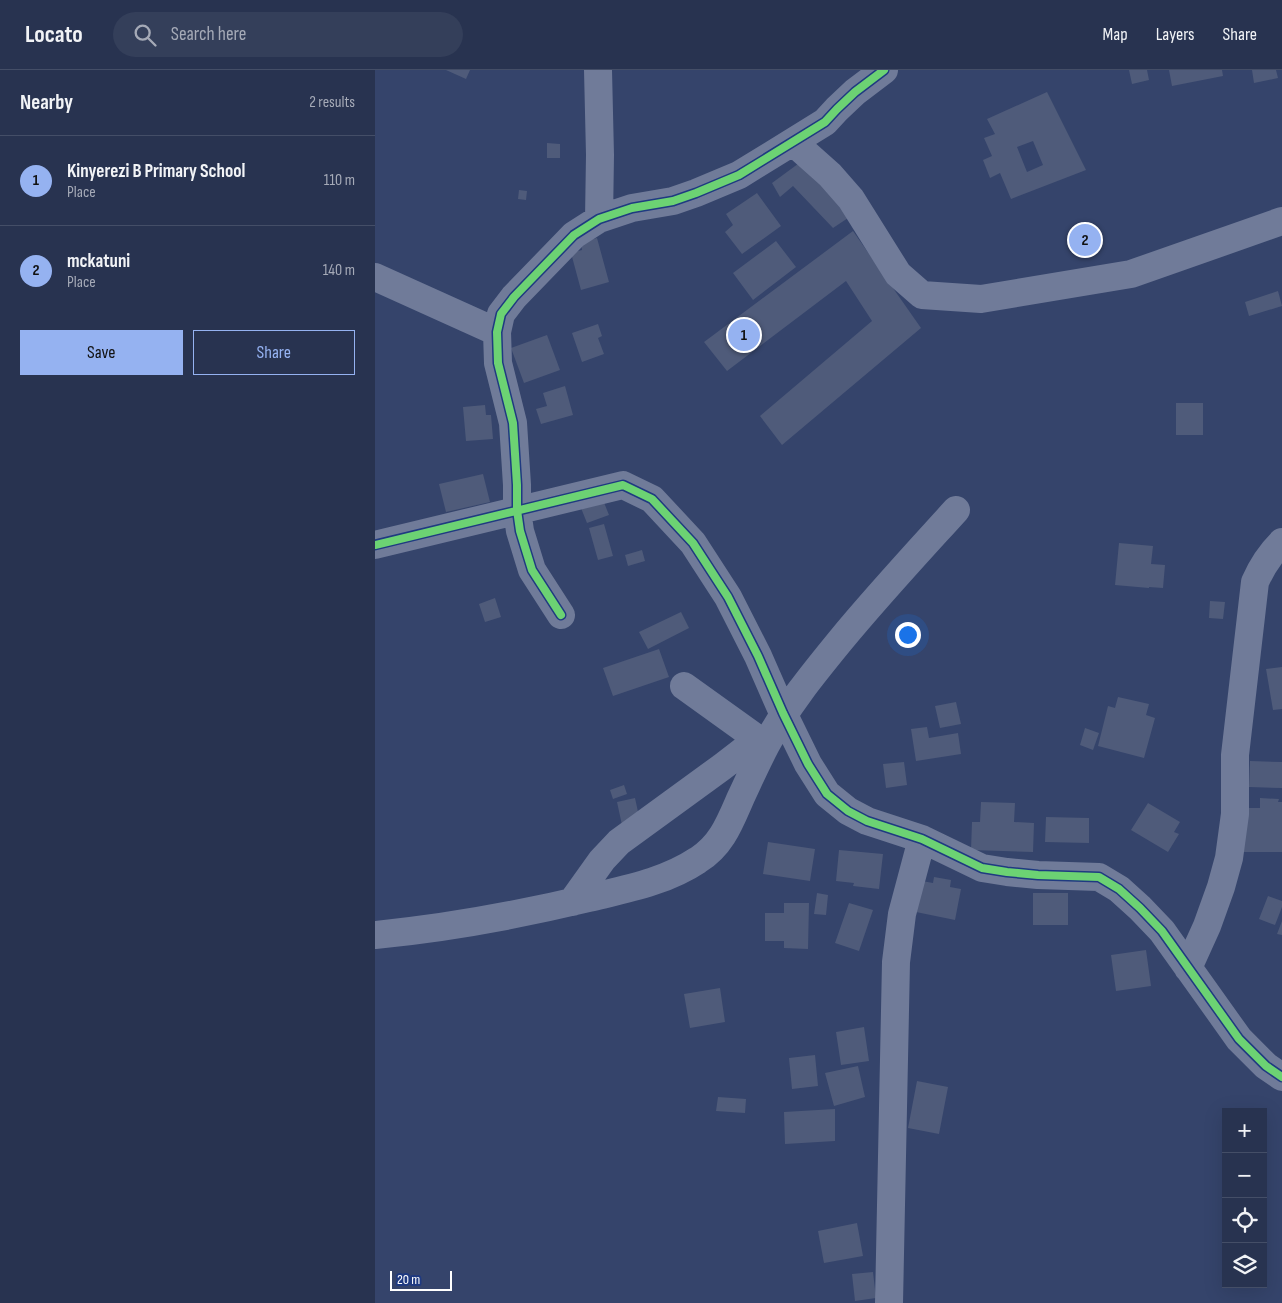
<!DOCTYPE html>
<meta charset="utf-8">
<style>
:root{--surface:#283350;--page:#343f5a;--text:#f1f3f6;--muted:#a5aab7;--line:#444e67;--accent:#95b2f1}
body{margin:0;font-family:"Sofia Sans Condensed",sans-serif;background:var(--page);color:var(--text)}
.controls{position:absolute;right:15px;bottom:15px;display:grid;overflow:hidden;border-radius:0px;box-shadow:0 5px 20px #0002}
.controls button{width:45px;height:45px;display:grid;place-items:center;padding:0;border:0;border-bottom:1px solid var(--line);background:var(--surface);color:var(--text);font:25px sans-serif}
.scale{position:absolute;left:15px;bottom:12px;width:62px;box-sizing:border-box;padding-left:5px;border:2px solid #fff;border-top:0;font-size:14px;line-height:18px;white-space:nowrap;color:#fff;-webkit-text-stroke:4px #1f3a81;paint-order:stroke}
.you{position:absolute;left:532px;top:564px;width:18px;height:18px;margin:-12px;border:4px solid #fff;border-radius:50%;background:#1a73e8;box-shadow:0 0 0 8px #1a73e833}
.badge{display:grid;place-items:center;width:32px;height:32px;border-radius:50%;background:var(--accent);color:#111;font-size:16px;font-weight:700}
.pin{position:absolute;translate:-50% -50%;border:2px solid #fff;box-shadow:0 1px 5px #0006}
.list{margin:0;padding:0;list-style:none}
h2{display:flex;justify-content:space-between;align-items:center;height:65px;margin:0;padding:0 20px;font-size:21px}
h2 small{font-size:16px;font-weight:400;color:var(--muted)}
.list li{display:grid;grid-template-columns:32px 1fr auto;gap:15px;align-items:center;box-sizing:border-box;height:90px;padding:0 20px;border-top:1px solid var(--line)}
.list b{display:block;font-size:19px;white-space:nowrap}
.list p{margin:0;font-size:16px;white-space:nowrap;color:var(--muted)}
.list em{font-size:16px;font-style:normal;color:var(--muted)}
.actions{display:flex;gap:10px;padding:15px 20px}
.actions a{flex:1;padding:11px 0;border:1px solid var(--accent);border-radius:0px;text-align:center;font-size:18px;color:var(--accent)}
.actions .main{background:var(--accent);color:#111}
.icon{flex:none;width:28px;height:28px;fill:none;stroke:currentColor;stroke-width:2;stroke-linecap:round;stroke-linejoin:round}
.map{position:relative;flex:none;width:907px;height:1233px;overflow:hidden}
header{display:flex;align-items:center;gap:30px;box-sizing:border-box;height:70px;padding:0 25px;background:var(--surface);border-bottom:1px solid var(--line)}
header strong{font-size:24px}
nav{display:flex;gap:28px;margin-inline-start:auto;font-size:18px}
.search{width:350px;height:45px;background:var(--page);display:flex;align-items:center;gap:12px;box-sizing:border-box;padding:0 18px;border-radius:28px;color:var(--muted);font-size:19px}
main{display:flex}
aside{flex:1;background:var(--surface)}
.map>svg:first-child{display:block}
.building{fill:#4f5b7a;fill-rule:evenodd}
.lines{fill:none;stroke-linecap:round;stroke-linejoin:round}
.minor{stroke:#707b99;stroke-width:28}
.cycleway-casing{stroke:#1f3a81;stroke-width:11}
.cycleway{stroke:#6cd273;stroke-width:8}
</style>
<header>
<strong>Locato</strong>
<div class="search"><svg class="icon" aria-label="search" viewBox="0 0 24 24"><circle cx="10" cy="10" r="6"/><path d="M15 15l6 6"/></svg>Search here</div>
<nav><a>Map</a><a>Layers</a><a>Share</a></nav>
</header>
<main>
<aside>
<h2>Nearby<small>2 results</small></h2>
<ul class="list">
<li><span class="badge">1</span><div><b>Kinyerezi B Primary School</b><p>Place</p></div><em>110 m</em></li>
<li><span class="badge">2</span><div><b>mckatuni</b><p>Place</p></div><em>140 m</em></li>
</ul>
<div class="actions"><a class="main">Save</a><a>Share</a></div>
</aside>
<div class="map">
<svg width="907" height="1233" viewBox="0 0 907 1233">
<rect width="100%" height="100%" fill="#35446b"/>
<!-- building -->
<path class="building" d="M71 0H95L91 9Z
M754 0H772L774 10 757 14Z
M794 0H847L848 6 797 16Z
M877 0H901L903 8 879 13Z
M672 22 711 100 636 129 625 103 615 108 608 90 617 86 609 68 620 64 612 49ZM658 71 668 95 652 102 642 77Z
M172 73 185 74V88H172Z
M431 88 479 144 458 158 418 116 405 127 397 113Z
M144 120 152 121 151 130 143 129Z
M382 123 406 156 367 184 350 162 358 155 351 144Z
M719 155 726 177 702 184 695 162Z
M478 161 546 258 407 375 385 346 497 251 471 211 352 301 329 272Z
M222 168 234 212 206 220 196 183 207 180 206 172Z
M401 171 421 197 378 230 358 203Z
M903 221 907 236 874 246 870 232Z
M223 254 227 266 223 268 229 284 207 292 197 263Z
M172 265 185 300 149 313 136 278Z
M190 316 198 345 166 354 161 339 172 336 168 323Z
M801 333H828V365H801Z
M110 335 111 345H116L118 369 91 371 88 337Z
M108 404 115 432 71 442 64 414Z
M228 430 234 445 212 453 206 438Z
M229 454 238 486 223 490 214 458Z
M744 473 778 476 776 494 790 495 788 518 774 517V518L740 515Z
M267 480 270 491 253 496 250 485Z
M120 528 126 547 110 552 104 534Z
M835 531 850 532 848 549 834 548Z
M306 542 314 558 273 579 264 562Z
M284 579 294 607 238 626 228 598Z
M907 597V639L898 640 891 599Z
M743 627 774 634 771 645 780 648 769 688 723 676 733 636 740 638Z
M581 632 586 654 565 658 560 636Z
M552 657 554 668 583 663 586 684 541 691 536 659Z
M710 658 724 663 718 680 705 675Z
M875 691 907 692V718L874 717Z
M529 692 532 715 511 718 508 694Z
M249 715 252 724 238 729 235 720Z
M260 728 265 751 247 755 242 732Z
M885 728 904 729 903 732H907V782H865L870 738H885Z
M606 732 640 733 639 752 659 753 658 782 596 780 597 752H605Z
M773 733 805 752 799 762 804 764 793 782 756 760Z
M671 747 714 748V773L670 772Z
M393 772 440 779 435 811 388 804Z
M464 780 508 784 504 819 478 816 479 813 461 811Z
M559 807 576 810 575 817 586 819 580 850 541 842 547 811 558 813Z
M442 823 453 825 451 845 439 844Z
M658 823H693V855H658Z
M893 826 907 831V837L900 855 884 849Z
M409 833H434L433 879 409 878V871H390V843H409Z
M474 833 498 840 484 881 460 873Z
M907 851V865L902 864Z
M771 880 776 916 741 921 736 885Z
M345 918 350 952 315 958 309 924Z
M489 957 494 991 466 995 461 962Z
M440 985 443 1016 417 1019 414 988Z
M483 996 490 1027 459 1036 450 1003Z
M542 1011 573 1017 564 1064 533 1058Z
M343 1027 371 1029 370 1043 341 1041Z
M460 1039V1071L410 1074 409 1042Z
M482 1153 488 1186 449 1193 443 1161Z
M498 1202 501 1228 480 1231 477 1204Z"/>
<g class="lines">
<!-- minor -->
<path class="minor" d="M223 0 225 85 224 149
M418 72 455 105 476 129 523 204 547 225 606 229 756 204 907 151
M0 207 122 262
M0 475 248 415 277 429 318 473 353 527 383 586 408 643 433 694 452 724 473 741 492 751 547 769 607 798 632 802 663 805 724 807 744 819 765 838 787 861 864 969 891 996 907 1007
M186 545 157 500 145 461 142 440V415L138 353 123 293 122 262 126 244 139 227 199 165 224 149 257 138 298 131 321 123 364 105 450 52 462 39 480 22 509 0
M309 616 391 675
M197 832 227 790 244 772 347 697 382 670
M0 865C72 858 143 845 214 828 251 819 290 812 323 790 347 775 355 752 366 727 374 710 382 692 391 675 411 637 438 604 465 571 502 526 542 483 581 440
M813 898 832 856 846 817 854 788 860 744V685L880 512C887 496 894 485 907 472
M514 1233 521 892 527 844 547 769"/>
<!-- cycleway casing -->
<g class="cycleway-casing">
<path id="cycleway" d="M0 475 248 415 277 429 318 473 353 527 383 586 408 643 433 694 452 724 473 741 492 751 547 769 607 798 632 802 663 805 724 807 744 819 765 838 787 861 864 969 891 996 907 1007
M186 545 157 500 145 461 142 440V415L138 353 123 293 122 262 126 244 139 227 199 165 224 149 257 138 298 131 321 123 364 105 450 52 462 39 480 22 509 0"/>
</g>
<!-- cycleway -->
<use href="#cycleway" class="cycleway"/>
</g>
</svg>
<div class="controls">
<button>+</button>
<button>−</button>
<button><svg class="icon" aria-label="locate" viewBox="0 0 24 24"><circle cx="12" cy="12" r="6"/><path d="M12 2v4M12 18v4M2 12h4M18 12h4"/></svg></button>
<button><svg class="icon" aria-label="layers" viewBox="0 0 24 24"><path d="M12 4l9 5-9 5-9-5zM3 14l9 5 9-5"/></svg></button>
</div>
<div class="scale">20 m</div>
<div class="you"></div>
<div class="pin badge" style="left:369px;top:265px">1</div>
<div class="pin badge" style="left:710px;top:170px">2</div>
</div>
</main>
